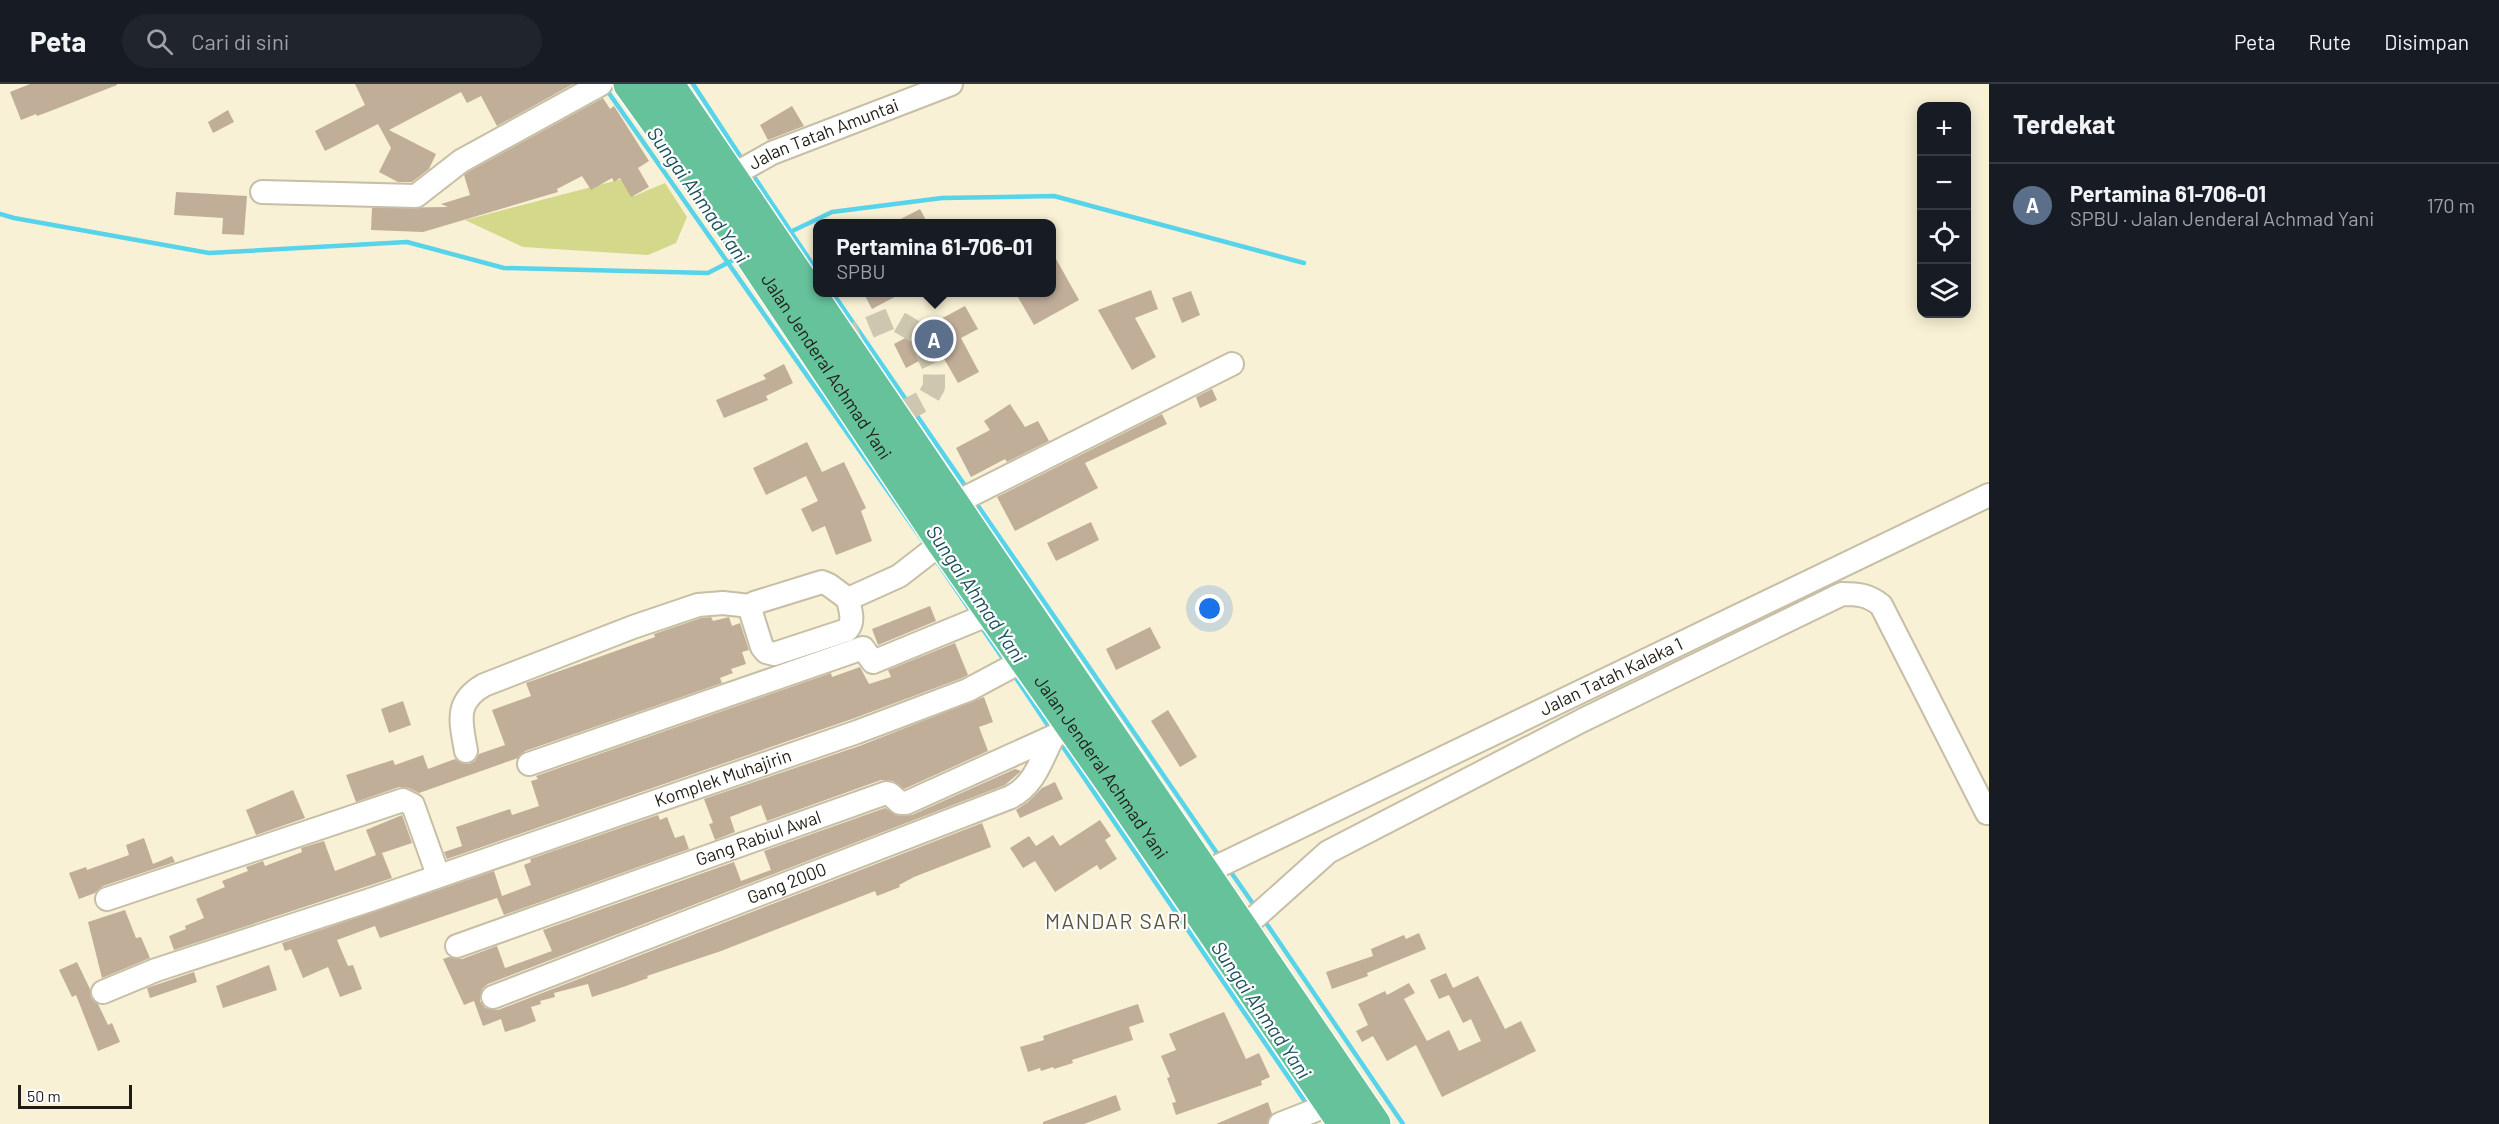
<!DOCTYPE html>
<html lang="id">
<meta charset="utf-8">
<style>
:root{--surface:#171b24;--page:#20242c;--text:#f1f3f6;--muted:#9ea1a6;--line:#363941;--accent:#2688b3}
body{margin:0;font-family:Barlow,sans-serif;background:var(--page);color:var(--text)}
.controls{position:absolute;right:18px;top:18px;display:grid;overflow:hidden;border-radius:12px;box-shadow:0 3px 15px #0003}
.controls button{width:54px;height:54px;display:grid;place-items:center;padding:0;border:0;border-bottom:2px solid var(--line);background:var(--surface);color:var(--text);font:30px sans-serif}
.scale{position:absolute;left:18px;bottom:15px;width:114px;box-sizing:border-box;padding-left:6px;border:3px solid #201e14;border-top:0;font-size:16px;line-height:21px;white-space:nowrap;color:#201e14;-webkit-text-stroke:4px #fefefe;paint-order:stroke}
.you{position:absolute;left:1210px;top:525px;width:21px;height:21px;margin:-15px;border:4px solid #fff;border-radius:50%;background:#1a73e8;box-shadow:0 0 0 9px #1a73e833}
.badge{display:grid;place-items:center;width:39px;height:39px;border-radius:50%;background:var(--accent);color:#fff;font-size:20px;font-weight:700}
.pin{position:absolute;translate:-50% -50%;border:3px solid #fff;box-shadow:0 2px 6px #0006}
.popup{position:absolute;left:813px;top:135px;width:243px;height:78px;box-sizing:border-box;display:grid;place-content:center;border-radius:12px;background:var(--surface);filter:drop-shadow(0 2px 4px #0005);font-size:20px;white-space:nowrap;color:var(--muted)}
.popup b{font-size:22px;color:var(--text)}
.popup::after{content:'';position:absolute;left:50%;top:100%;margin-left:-12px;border:12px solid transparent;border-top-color:var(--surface)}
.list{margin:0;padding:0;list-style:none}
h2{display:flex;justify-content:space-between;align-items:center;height:78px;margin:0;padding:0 24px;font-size:26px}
h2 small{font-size:20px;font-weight:400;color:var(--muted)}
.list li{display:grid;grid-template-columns:39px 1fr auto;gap:18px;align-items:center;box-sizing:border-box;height:84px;padding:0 24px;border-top:2px solid var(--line)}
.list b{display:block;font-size:22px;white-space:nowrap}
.list p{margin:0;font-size:20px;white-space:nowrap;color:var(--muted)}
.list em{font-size:20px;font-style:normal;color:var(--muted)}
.icon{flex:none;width:33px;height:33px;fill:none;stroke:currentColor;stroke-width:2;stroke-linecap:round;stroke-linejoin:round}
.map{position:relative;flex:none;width:1989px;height:1040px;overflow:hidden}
header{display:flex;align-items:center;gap:36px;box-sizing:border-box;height:84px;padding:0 30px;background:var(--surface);border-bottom:2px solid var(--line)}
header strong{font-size:28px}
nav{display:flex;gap:33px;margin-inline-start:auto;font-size:21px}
.search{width:420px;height:54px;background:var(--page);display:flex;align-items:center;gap:15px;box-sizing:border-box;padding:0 21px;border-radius:33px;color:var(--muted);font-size:22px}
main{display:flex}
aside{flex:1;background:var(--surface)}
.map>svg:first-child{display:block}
.green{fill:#d4d88a}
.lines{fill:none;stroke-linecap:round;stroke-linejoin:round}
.stream{stroke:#57d3ea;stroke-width:4.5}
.building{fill:#c0ae99}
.minor-tunnel{stroke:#cdc7af;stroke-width:22;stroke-dasharray:22 11;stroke-linecap:butt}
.minor-casing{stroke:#c6bea5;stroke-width:26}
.highway-casing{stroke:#fff;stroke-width:36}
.minor{stroke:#fff;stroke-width:22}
.highway{stroke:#66c29b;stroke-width:33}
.labels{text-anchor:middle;stroke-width:4.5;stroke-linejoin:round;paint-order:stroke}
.street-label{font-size:18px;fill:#201e14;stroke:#fefefe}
.water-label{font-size:20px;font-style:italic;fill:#194f59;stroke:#fefefe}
.quarter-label{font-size:21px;letter-spacing:1.5px;fill:#5b553f;stroke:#fefefe}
</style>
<header>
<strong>Peta</strong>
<div class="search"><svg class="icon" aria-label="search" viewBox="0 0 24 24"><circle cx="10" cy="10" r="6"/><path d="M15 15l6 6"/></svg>Cari di sini</div>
<nav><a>Peta</a><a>Rute</a><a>Disimpan</a></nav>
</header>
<main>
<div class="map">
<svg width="1989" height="1040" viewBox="0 0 1989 1040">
<rect width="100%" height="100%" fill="#f8f1d6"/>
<!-- green -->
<path class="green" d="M622 95 634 112 665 99 687 133 676 159 648 171 523 163 465 136Z"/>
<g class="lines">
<!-- stream -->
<path class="stream" d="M693 0 744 78
M606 5 923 457
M751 88 817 187
M0 130 14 134 209 169 407 158 504 184 708 189 739 173
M784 151 832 128 942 114 1054 112 1304 179
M832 208 968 406
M974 416 1221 775
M938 479 972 529
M980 541 1006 579
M1014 591 1051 646
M1059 657 1308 1022
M1228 784 1256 824
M1264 836 1403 1040"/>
</g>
<!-- building -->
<path class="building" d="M30 0H117V1L48 28 37 32 36 30 21 36 10 8Z
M355 0H573L497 42 481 12 467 19 461 8 389 46 436 70 429 85 412 98H398L379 88 391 64 378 40 325 67 315 47 365 21Z
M603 14 610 25 614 22 649 77 638 84 649 103 631 113 620 94 614 98 612 94 591 106 582 92 557 105 558 108 423 148 371 146 372 124 448 123 441 120 470 111 464 91 468 88Z
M792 22 804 42 768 56 760 41Z
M228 26 234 38 213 49 208 38Z
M176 108 247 112 244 151 222 150 223 134 174 131Z
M920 125 928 140H891Z
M1051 166 1079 216 1034 241 1015 208H1051Z
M1151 206 1158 225 1135 234 1156 273 1132 286 1098 226Z
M1191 207 1200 231 1182 239 1172 214Z
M863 208H904L872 225Z
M965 222 978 245 961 254 979 288 958 299 939 266 906 284 894 260Z
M784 280 793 299 766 312 768 316 724 334 716 316 766 295 763 291Z
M1212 305 1217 316 1200 324 1196 313Z
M1010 320 1025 343 1038 337 1049 357 1007 378 1005 375 971 393 956 364 990 346 984 337Z
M1162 330 1167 340 1085 379 1098 404 1015 447 997 413Z
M807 358 822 388 844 378 866 424 861 427 872 457 836 471 825 442 812 448 801 425 818 417 806 392 766 411 753 384Z
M1091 438 1099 456 1056 477 1047 459Z
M930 522 936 537 878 561 872 545Z
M711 533 713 537 729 533 732 542 740 539 749 566 742 568 746 580 731 585 733 589 720 594 722 599 525 667 518 674 419 709 409 704 399 703 356 718 346 691 393 676 395 681 423 671 428 685 455 675 461 679 469 680 475 677 479 670 505 661 492 626 531 612 526 599 655 553 654 550 701 534Z
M1150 543 1161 564 1116 586 1106 565Z
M955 559 968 591 962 594 852 635 447 775 444 768 462 762 456 743 510 725 512 731 539 722 531 697 538 695 536 692 831 589 832 593 860 583 869 600 891 593 888 586Z
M984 613 993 638 979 643 988 667 904 705 893 697 881 696 767 737 761 721 730 733 735 748 715 756 709 740 713 739 704 715 862 661Z
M403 617 411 641 389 649 381 625Z
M1168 626 1197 673 1180 683 1151 637Z
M1015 685 1021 687 1005 701 488 900 482 905 480 917 485 924 498 926 982 739 991 763 914 793 899 801 900 803 877 812 875 807 721 867 647 892 648 894 623 903 592 913 588 900 554 909 555 913 540 917 541 920 531 923 536 937 521 943 505 948 501 935 483 942 474 917 464 921 443 875 449 873 462 875 497 862 505 884 552 867 543 846 734 778 741 797 771 786 764 767 885 724 899 732 912 731Z
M1055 698 1063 715 1020 734 1016 726 1028 718 1042 704Z
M293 706 305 734 256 751 246 726Z
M402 731 412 759 382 769 392 794 174 866 169 852 186 845 185 842 204 834 196 815 225 803 222 797 248 787 246 783 263 777 265 782 302 768 301 764 324 757 335 787 376 771 366 746Z
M658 731 660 736 667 733 675 754 684 751 689 765 504 831 497 814 380 854 375 842 337 856 348 882 353 881 362 905 340 913 328 883 303 894 291 865 285 867 282 859 494 787 502 812 531 801 524 781 531 778 530 775Z
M1100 736 1111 752 1105 756 1117 775 1100 786 1097 781 1055 808 1035 777 1023 784 1010 764 1029 752 1036 762 1053 751 1060 762Z
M144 754 153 780 172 772 175 778 103 802 95 809 79 815 69 789 86 783 87 786 129 771 126 761Z
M125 826 136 854 141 853 150 874 102 894 88 838Z
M1419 849 1426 865 1367 889 1368 892 1332 905 1326 888 1373 872 1371 865 1404 851 1406 855Z
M77 878 90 905 91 914 98 920 108 941 112 939 120 958 98 967 76 911 72 913 59 886Z
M269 881 277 906 223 924 216 902Z
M194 888 197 898 150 914 147 904Z
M1446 889 1453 904 1478 892 1505 945 1521 937 1536 967 1442 1013 1416 961 1387 977 1373 952 1362 958 1356 947 1368 941 1358 920 1385 907 1387 911 1409 899 1415 909 1404 915 1427 957 1449 946 1459 967 1481 957 1471 935 1463 939 1449 911 1439 915 1430 896Z
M1138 920 1144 938 1129 943 1133 956 1072 976 1073 979 1054 985 1053 983 1041 987 1040 984 1028 988 1020 963 1044 956 1043 952Z
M1224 928 1246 975 1259 969 1270 993 1261 997 1262 1001 1176 1031 1172 1019 1176 1018 1167 994 1170 993 1161 972 1176 966 1169 950Z
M1116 1011 1121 1026 1084 1040H1043V1038Z
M1268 1018 1272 1030 1267 1040H1216Z"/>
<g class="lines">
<!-- minor-tunnel -->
<path class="minor-tunnel" d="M839 256 892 234 916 248 934 284V303L927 315 893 333"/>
<!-- minor casing -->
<g class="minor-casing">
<g id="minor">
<path id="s1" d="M731 92 772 69 951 0"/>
<path d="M262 108 416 112 461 77 601 0"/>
<path d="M951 421 1232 280"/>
<path d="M848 515C850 526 855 537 847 546L774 570 766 568 762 563 750 525 754 519 822 498 829 501 848 515 899 492 943 458"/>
<path d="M466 667C461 638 454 618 484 601L633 543 698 521 723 519 750 522"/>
<path d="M529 680 863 564 873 578 992 529"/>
<path id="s2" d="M1204 789 1989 411"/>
<path d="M107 815 403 716 413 721 438 791"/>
<path d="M1242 845 1328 768 1583 636 1842 510C1859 510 1868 511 1881 521L1987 729"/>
<path id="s3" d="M457 862 886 709 890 710 900 719H906L1072 644"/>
<path id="s4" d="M103 908 156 886 370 816 857 648 968 606 1024 576"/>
<path id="s5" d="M493 913 1011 713C1034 701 1041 677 1052 655"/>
<path d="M1280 1040 1331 1020"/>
</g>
</g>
<!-- highway casing -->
<g class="highway-casing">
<g id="highway">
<path id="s6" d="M630 0 736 148 943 458 1118 707 1345 1040"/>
<path d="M667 0 1374 1040"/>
</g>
</g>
<!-- minor -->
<use href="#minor" class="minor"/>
<!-- highway -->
<use href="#highway" class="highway"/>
</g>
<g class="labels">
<!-- street labels -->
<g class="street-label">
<text dy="6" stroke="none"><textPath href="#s1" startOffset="102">Jalan Tatah Amuntai</textPath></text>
<text dy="6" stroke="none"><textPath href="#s6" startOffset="344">Jalan Jenderal Achmad Yani</textPath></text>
<text dy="6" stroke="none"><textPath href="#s2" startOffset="452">Jalan Tatah Kalaka 1</textPath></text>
<text dy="6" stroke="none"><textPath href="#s6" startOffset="830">Jalan Jenderal Achmad Yani</textPath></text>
<text dy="6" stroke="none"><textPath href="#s4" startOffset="656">Komplek Muhajirin</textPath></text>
<text dy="6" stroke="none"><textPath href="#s3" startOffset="320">Gang Rabiul Awal</textPath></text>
<text dy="6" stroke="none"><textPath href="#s5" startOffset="315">Gang 2000</textPath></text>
</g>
<!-- water labels -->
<g class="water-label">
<text transform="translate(698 111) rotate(55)" y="7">Sungai Ahmad Yani</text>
<text transform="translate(976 510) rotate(56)" y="7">Sungai Ahmad Yani</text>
<text transform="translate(1261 926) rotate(56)" y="7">Sungai Ahmad Yani</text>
</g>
<!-- quarter labels -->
<g class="quarter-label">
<text x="1117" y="845">MANDAR SARI</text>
</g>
</g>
</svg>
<div class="controls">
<button>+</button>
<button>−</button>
<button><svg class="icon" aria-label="locate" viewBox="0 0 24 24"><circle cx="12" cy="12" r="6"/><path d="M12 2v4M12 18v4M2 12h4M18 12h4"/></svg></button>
<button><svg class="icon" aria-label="layers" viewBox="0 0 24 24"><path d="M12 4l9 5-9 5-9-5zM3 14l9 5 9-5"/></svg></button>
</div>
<div class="scale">50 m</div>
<div class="you"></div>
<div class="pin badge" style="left:934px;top:255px;background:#5c6f8a">A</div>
<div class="popup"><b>Pertamina 61-706-01</b>SPBU</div>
</div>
<aside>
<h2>Terdekat<small></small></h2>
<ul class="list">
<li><span class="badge" style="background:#5c6f8a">A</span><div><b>Pertamina 61-706-01</b><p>SPBU · Jalan Jenderal Achmad Yani</p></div><em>170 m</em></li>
</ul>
</aside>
</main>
